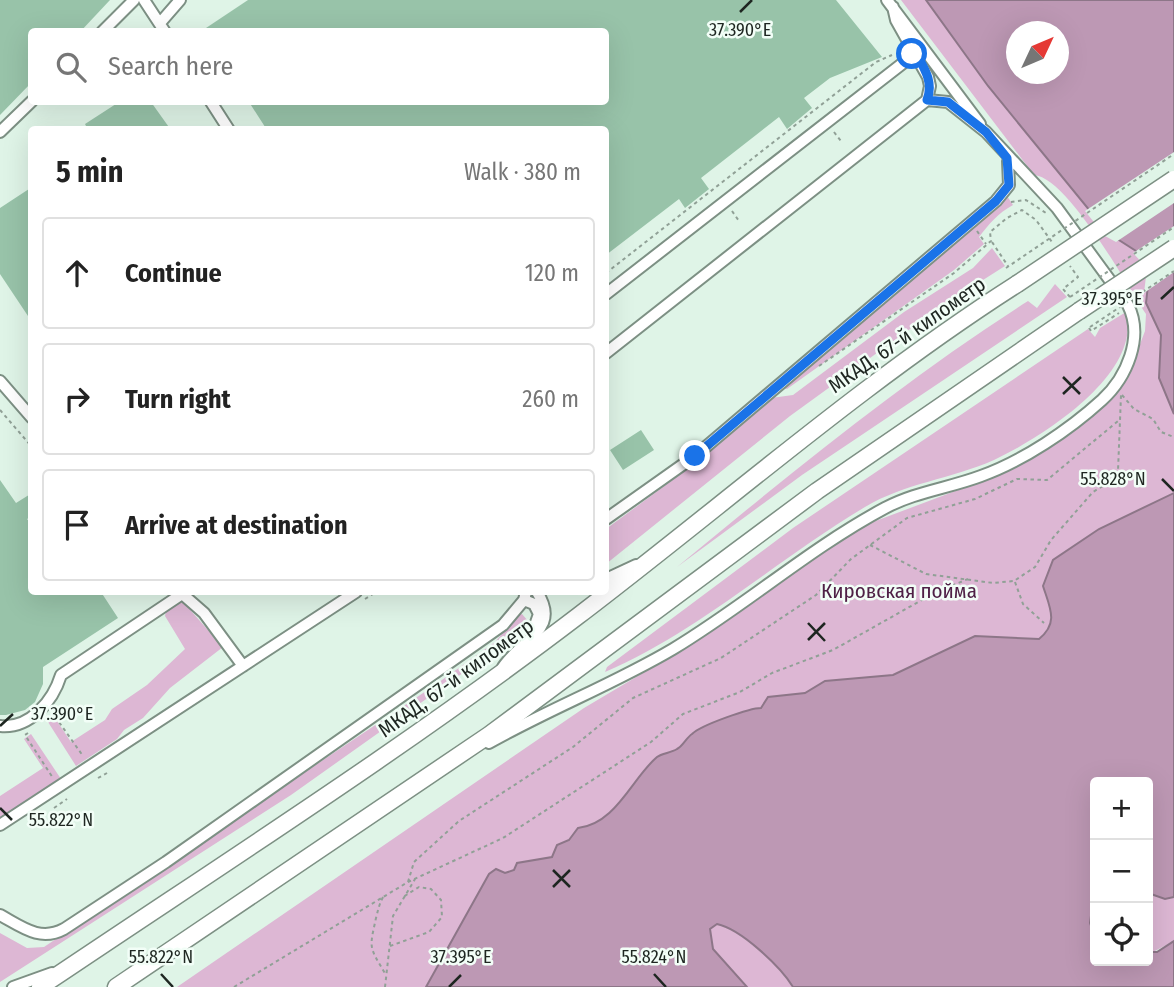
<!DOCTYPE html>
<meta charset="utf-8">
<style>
:root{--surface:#fff;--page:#f6f6f6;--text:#222;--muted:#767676;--line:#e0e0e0}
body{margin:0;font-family:"Fira Sans Condensed",sans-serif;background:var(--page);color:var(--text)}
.controls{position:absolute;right:21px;bottom:21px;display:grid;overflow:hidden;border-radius:7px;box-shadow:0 7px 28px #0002}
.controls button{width:63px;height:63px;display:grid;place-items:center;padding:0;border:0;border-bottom:2px solid var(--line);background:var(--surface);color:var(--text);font:35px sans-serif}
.compass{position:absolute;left:1006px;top:21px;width:63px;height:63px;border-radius:50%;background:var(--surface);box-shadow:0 7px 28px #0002;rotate:46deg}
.stop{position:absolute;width:21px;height:21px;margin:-16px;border:5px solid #1a73e8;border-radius:50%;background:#fff}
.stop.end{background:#1a73e8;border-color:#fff;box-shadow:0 2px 7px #0008}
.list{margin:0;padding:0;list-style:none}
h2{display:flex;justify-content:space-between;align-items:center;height:91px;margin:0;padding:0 28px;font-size:30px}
h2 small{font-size:23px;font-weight:400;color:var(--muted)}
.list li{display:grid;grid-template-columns:46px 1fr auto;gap:21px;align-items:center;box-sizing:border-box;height:112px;margin:0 14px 14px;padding:0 14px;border:2px solid var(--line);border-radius:7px}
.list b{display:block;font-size:26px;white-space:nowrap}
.list em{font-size:23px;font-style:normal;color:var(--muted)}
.icon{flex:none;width:38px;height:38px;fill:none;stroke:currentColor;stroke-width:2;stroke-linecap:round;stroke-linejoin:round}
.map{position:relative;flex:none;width:1174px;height:987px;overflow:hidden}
.search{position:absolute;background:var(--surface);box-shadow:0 7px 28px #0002;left:28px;top:28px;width:581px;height:77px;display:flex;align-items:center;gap:18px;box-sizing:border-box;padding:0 24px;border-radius:7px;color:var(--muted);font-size:26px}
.panel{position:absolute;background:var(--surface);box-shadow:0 7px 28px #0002;left:28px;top:126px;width:581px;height:469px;border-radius:7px}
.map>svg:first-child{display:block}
.green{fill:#ddb7d4}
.water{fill:#bd98b4;stroke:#8d7688;stroke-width:2;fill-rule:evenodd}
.pier{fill:#dff4e7}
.building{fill:#98c3a9}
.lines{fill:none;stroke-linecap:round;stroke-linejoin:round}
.minor-casing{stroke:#7d9084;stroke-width:14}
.highway-casing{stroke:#7d9084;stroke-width:19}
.path{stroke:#90a096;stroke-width:2;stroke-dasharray:3.5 3.5;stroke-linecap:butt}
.minor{stroke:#fff;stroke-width:10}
.highway{stroke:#fff;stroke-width:16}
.highway-bridge-casing{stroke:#7d9084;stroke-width:19;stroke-linecap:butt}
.path-bridge{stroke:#90a096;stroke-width:2;stroke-dasharray:3.5 3.5;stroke-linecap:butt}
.highway-bridge{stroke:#fff;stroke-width:16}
.route{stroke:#1a73e8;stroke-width:9}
.ticks{fill:none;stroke:#1e2621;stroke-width:2.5}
.labels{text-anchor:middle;stroke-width:5;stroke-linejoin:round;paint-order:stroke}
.street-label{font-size:21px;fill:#1e2621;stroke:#f2fef7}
.park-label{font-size:21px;fill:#4f2046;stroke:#f2fef7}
.ticks-label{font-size:18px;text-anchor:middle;fill:#1e2621;stroke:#f2fef7;stroke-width:5;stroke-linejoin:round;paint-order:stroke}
</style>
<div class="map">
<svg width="1174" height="987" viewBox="0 0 1174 987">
<rect width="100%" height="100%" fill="#dff4e7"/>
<!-- green -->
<path class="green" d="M901 0H926L988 86 1108 233 1136 251 1150 267 1155 321 1161 335 1159 378 1174 414V493L1099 529 1043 586C1050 608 1059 623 1039 639L975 636 893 675 826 681 805 693 769 697 761 708C750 708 701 725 692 734 686 738 683 746 677 749 671 753 662 753 657 757 632 778 616 824 578 828L569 840 557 845 552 857 505 873 489 874 426 987H177L584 708 675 654 829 547 865 525 990 478 1059 439 1107 404 1119 388 1129 373 1145 331 1146 314C1127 285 1067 177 1034 175Z
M1007 196 1013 205C998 213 989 224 979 237L984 244 954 270 787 389 783 388Z
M992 248 1005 266 939 308 790 416 606 564V529L701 459 771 398 793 395 904 312 973 268Z
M1055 284 1067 297 802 475 677 567C791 473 904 380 1028 301L1037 308Z
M1126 312C1143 374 1041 438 994 460 951 479 905 483 865 507 776 560 700 631 605 672L607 667 793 528 1088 329 1095 337 1100 328Z
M175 602 184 603 223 647 170 688 143 718 124 730 117 739 76 766 48 722 55 718 71 742 105 720 112 709 147 685 185 649 165 616 167 607Z
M522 614 528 621 522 631 291 795 0 982V933L27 948 44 947 435 685 495 642 517 616Z
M31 734 61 779 0 819V796L43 768 24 739Z
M1148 893 1165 899 1174 897V941L1151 953 1148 952Z
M717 924C742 929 780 966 793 987H747L713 949 710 929Z"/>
<!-- water -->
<path class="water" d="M926 0H1174V414L1159 378 1161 335 1146 303 1150 267 1136 251 1108 233 988 86ZM1016 32H1058V74H1016Z
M1174 493V897L1165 899 1148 893V782H1095V888L1090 923 1095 937V961H1148V952H1157L1174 941V987H793C781 967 741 929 717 924L710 929 713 949 747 987H426L489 874 496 869 505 873 514 870 517 863 552 857 557 845 569 840 578 828C616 824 632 778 657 757 662 753 671 753 677 749 683 746 686 738 692 734 701 725 750 708 761 708L768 697 805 693 825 681 893 675 975 636 1039 639C1059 623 1050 608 1043 586L1053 560 1099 529Z"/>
<!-- pier -->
<path class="pier" d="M1174 152V203L1116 242 1105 236 1085 211Z
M1174 226V272L1144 293 1147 268 1133 253Z"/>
<!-- building -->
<path class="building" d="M0 0H110L80 32H32V82L0 115Z
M248 0H836L882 57 830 78 804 98 812 108 787 129 779 117 701 178 709 189 685 208 679 199 606 255V130H267L249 102H606V32H200Z
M119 102H151L171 130H88L85 124Z
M32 187V322L0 274V208Z
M641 430 654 450 623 470 610 450Z
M0 480 16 503 32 493V516L27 519 32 525V592H101L118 618 43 667V684L35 702 25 710 6 715H0Z"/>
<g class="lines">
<!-- minor casing -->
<g class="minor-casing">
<path id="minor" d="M144 0 165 32
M887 0 980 124
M160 23 180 0
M102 32 134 0
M211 102 229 130
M0 132 32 101
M606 294 916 53
M606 353 927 100 930 86 928 77 896 20 893 7
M0 381 32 418
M606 519 695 456 996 201 1009 185 1008 161
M606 579 636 565
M180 592 204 613 243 666
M524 600 534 604 539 614 533 631
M503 667C524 637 561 629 537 592
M0 726C30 729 53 701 61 675L185 592
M489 743C549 709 614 684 673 649 746 605 810 548 885 508 915 492 949 488 981 476 1023 461 1069 430 1102 400 1127 377 1144 337 1128 305L1057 208 986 132 948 102 927 100
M0 825 356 592
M0 915C22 927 40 942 64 929L166 862 503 625 524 600 526 592
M13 987 52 973"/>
</g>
<!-- highway casing -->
<g class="highway-casing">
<path id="highway" d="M40 987C221 865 405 748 578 616 724 505 862 383 1017 284
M116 987 489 735 817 491 1079 311"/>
</g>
<!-- path -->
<path class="path" d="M834 132 841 141
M1011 202 1026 200 1046 213
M732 211 739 221
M977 231 986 244
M992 242 1008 266
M606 273 876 62 892 55
M1070 297 1063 289 1078 277 1070 266
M1089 328 1091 331 1119 313
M819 366 954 273 991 241 990 232 1007 218 1022 210 1036 220 1052 242
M1122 395 1134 409 1153 419 1161 432 1174 437
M0 410 32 447
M870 545 926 574 993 583 1014 581 1035 567 1051 540 1093 492 1114 479 1118 471 1121 395
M1015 582 1023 604 1044 623
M365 599 376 592
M50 718 54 715 83 756
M28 733 25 735 53 778
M98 778 107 773
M54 808 67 799
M408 882 414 862 459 821 573 747 633 698 721 658 816 595 851 559 907 518 975 499 1017 479 1047 480 1118 421
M383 897C379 905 378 910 376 918 369 950 369 946 386 975
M390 946 429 932 442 917 441 900 431 889 419 887 403 897
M234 987 408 882 503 838 651 742 683 714 740 692 772 673 833 650 936 592 968 579
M385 987 393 916 415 879"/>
<!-- minor -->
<use href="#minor" class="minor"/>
<!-- highway -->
<use href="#highway" class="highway"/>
<!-- highway-bridge casing -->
<g class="highway-bridge-casing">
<path id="highway-bridge" d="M1017 284 1174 179
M1079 311 1174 248"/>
</g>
<!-- path-bridge -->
<path class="path-bridge" d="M1006 268 1174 154
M1070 297 1174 227
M1090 327 1174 271"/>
<!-- highway-bridge -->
<use href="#highway-bridge" class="highway-bridge"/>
</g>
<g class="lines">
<!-- route -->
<path class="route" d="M695 456 996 201 1009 185 1007 158 986 132 948 102 927 100C934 82 924 68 916 53L912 54"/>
</g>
<!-- ticks -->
<path class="ticks" d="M740 12 752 0M1161 299 1174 287M1063 377 1080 394M1063 394 1081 377M1162 479 1174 491M808 623 825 641M808 640 825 623M0 726 13 714M0 808 12 820M553 870 570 887M553 887 570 870M161 974 173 987M654 974 666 987M449 987 461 975"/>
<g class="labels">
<!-- street labels -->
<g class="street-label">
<text transform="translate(907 335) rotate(-35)" y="7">МКАД, 67-й километр</text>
<text transform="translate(456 678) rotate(-36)" y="7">МКАД, 67-й километр</text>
</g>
<!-- park labels -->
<g class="park-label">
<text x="899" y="598">Кировская пойма</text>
</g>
</g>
<g class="ticks-label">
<text x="740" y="36">37.390°E</text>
<text x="1112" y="305">37.395°E</text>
<text x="1113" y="485">55.828°N</text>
<text x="62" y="720">37.390°E</text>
<text x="61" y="826">55.822°N</text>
<text x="161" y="963">55.822°N</text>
<text x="654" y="963">55.824°N</text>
<text x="461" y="963">37.395°E</text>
</g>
</svg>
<div class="controls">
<button>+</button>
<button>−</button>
<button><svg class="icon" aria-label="locate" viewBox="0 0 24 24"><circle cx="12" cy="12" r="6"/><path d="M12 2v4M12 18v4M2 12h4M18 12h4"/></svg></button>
</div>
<svg class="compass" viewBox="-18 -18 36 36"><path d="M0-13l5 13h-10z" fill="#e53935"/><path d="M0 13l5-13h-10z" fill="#767676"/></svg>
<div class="stop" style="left:912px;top:54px"></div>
<div class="stop end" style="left:695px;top:456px"></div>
<div class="search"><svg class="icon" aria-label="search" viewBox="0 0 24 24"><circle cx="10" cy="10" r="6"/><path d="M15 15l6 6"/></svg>Search here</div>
<section class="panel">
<h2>5 min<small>Walk · 380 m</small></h2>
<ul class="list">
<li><svg class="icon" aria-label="ahead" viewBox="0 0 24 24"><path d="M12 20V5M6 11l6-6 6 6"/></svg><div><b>Continue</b></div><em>120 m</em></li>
<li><svg class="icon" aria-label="right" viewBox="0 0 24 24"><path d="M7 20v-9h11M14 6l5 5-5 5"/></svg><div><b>Turn right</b></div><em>260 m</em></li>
<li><svg class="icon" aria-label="arrive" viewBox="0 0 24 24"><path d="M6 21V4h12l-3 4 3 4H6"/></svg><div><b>Arrive at destination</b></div></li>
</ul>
</section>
</div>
